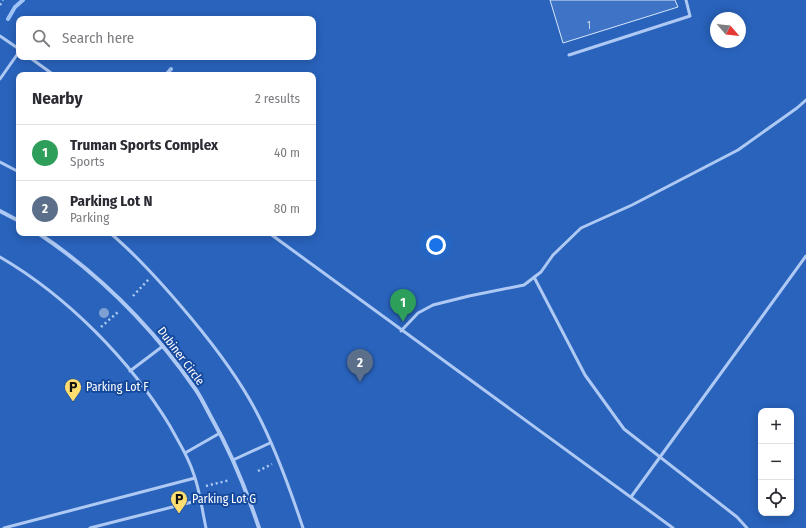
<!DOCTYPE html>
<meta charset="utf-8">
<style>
:root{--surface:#fff;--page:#f2f2f3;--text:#2b2b33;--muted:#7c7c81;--line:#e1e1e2;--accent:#8a7c4e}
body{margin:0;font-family:"Fira Sans Condensed",sans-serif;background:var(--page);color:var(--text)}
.controls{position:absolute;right:12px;bottom:12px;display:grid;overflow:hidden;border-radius:8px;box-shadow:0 2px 10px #0003}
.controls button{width:36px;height:36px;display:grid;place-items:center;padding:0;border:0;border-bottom:1px solid var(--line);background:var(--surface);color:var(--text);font:20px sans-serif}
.compass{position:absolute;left:710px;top:12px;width:36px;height:36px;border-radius:50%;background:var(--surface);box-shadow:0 2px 10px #0003;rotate:118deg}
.you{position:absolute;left:436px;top:245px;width:14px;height:14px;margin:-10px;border:3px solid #fff;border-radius:50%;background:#1a73e8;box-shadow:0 0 0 6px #1a73e833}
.badge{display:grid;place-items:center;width:26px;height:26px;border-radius:50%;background:var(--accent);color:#fff;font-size:13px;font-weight:700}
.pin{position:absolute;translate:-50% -33px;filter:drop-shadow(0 1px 2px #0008)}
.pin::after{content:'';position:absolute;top:21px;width:14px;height:12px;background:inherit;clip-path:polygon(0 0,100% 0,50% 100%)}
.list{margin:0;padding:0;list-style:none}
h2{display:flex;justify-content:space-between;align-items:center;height:52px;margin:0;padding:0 16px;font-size:17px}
h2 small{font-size:13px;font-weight:400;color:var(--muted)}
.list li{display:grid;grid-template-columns:26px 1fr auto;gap:12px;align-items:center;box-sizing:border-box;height:56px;padding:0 16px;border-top:1px solid var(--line)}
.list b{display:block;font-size:15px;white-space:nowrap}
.list p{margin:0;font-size:13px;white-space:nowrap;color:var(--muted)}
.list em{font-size:13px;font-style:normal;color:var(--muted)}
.icon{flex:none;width:22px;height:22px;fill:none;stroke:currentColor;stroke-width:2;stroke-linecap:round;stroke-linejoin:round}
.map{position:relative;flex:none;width:806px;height:528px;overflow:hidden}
.search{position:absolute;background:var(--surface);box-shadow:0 2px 10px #0003;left:16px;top:16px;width:300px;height:44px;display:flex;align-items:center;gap:10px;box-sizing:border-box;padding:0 14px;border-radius:8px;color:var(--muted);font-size:15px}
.panel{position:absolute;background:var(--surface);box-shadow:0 2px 10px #0003;left:16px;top:72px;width:300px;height:164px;border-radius:8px}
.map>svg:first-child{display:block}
.green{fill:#2963bc;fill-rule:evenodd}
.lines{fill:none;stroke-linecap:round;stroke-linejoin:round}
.stream{stroke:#a0c3f6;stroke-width:4}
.building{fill:#3e73c5;stroke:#d6e6fd}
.path{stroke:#aec9f3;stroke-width:2.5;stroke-dasharray:2 3;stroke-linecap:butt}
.lane{stroke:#aec9f3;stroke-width:3}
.street{stroke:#aec9f3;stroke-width:4}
.tree{fill:#80a0d3}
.labels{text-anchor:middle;stroke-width:4;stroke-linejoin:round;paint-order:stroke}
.number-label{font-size:10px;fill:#cfdcf0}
.street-label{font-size:12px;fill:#fff;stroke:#164a9f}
.poi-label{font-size:12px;fill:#fff;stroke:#164a9f;text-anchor:start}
</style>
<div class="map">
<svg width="806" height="528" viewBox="0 0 806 528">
<rect width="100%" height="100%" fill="#164a9f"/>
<!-- green -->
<path class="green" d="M0 0H806V528H0ZM716 18H740V42H716ZM19 19H313V57H19ZM19 75H313V233H19ZM761 411H791V513H761Z"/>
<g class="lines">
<!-- stream -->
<path class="stream" d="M8 19 15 7 23 0
M166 75 171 69"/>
</g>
<!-- building -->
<path class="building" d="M550 0H675L678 7 563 43Z"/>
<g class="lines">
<!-- path -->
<path class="path" d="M0 5 3 0
M133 296 149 279
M101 327 118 312
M258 471 272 464
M206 486 230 480"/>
<!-- lane -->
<path class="lane" d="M0 36 19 49
M569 55 690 16 686 0
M29 57 54 75
M0 79 19 52
M0 162 19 172
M110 233C140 258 166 288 191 318 216 348 239 378 257 413 276 449 290 489 303 528
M269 233 673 528
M0 257C67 296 130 360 170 426 178 441 188 456 193 472 200 490 202 510 206 528
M534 277 585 375 624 429 737 517 747 528
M401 331 418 313 433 305 469 296 524 285 541 272 553 255 581 228 632 205 738 150 797 108 806 100
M130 371 163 346
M185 453 220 433
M233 460 270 443
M631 497 806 256
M4 528 195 478
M90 528 200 500"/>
<!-- street -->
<path class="street" d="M0 211 19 221
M38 233C101 275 153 328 196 390 202 399 206 408 211 417 231 452 246 489 259 528"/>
</g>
<!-- trees -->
<circle class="tree" cx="104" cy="313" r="5"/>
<!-- icons -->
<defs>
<g id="parking-pin" transform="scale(0.9)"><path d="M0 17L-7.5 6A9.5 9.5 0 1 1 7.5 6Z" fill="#ffde70" stroke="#164a9f"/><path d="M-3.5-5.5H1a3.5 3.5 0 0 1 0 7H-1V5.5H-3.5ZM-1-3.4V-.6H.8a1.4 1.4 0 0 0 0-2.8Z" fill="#111"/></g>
</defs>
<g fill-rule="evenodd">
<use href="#parking-pin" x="73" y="387"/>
<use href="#parking-pin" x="179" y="499"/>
</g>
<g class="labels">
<!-- number labels -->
<g class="number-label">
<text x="589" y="29">1</text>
</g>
<!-- street labels -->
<g class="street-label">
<text transform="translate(181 356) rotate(53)" y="4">Dubiner Circle</text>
</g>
<!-- poi labels -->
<g class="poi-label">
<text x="86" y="391">Parking Lot F</text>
<text x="192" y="503">Parking Lot G</text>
</g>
</g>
</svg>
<div class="controls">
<button>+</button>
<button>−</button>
<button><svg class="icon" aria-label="locate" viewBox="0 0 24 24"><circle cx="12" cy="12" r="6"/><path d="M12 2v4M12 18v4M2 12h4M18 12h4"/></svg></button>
</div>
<svg class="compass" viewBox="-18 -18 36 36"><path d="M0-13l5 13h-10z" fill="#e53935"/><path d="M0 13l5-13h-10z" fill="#7c7c81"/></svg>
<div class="you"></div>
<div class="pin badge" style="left:403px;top:322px;background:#2e9e5b">1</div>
<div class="pin badge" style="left:360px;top:382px;background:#5c6f8a">2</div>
<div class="search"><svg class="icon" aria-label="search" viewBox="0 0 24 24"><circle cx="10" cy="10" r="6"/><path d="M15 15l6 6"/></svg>Search here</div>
<section class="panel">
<h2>Nearby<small>2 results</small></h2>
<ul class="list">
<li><span class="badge" style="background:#2e9e5b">1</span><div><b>Truman Sports Complex</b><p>Sports</p></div><em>40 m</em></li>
<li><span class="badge" style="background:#5c6f8a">2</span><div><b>Parking Lot N</b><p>Parking</p></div><em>80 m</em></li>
</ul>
</section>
</div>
